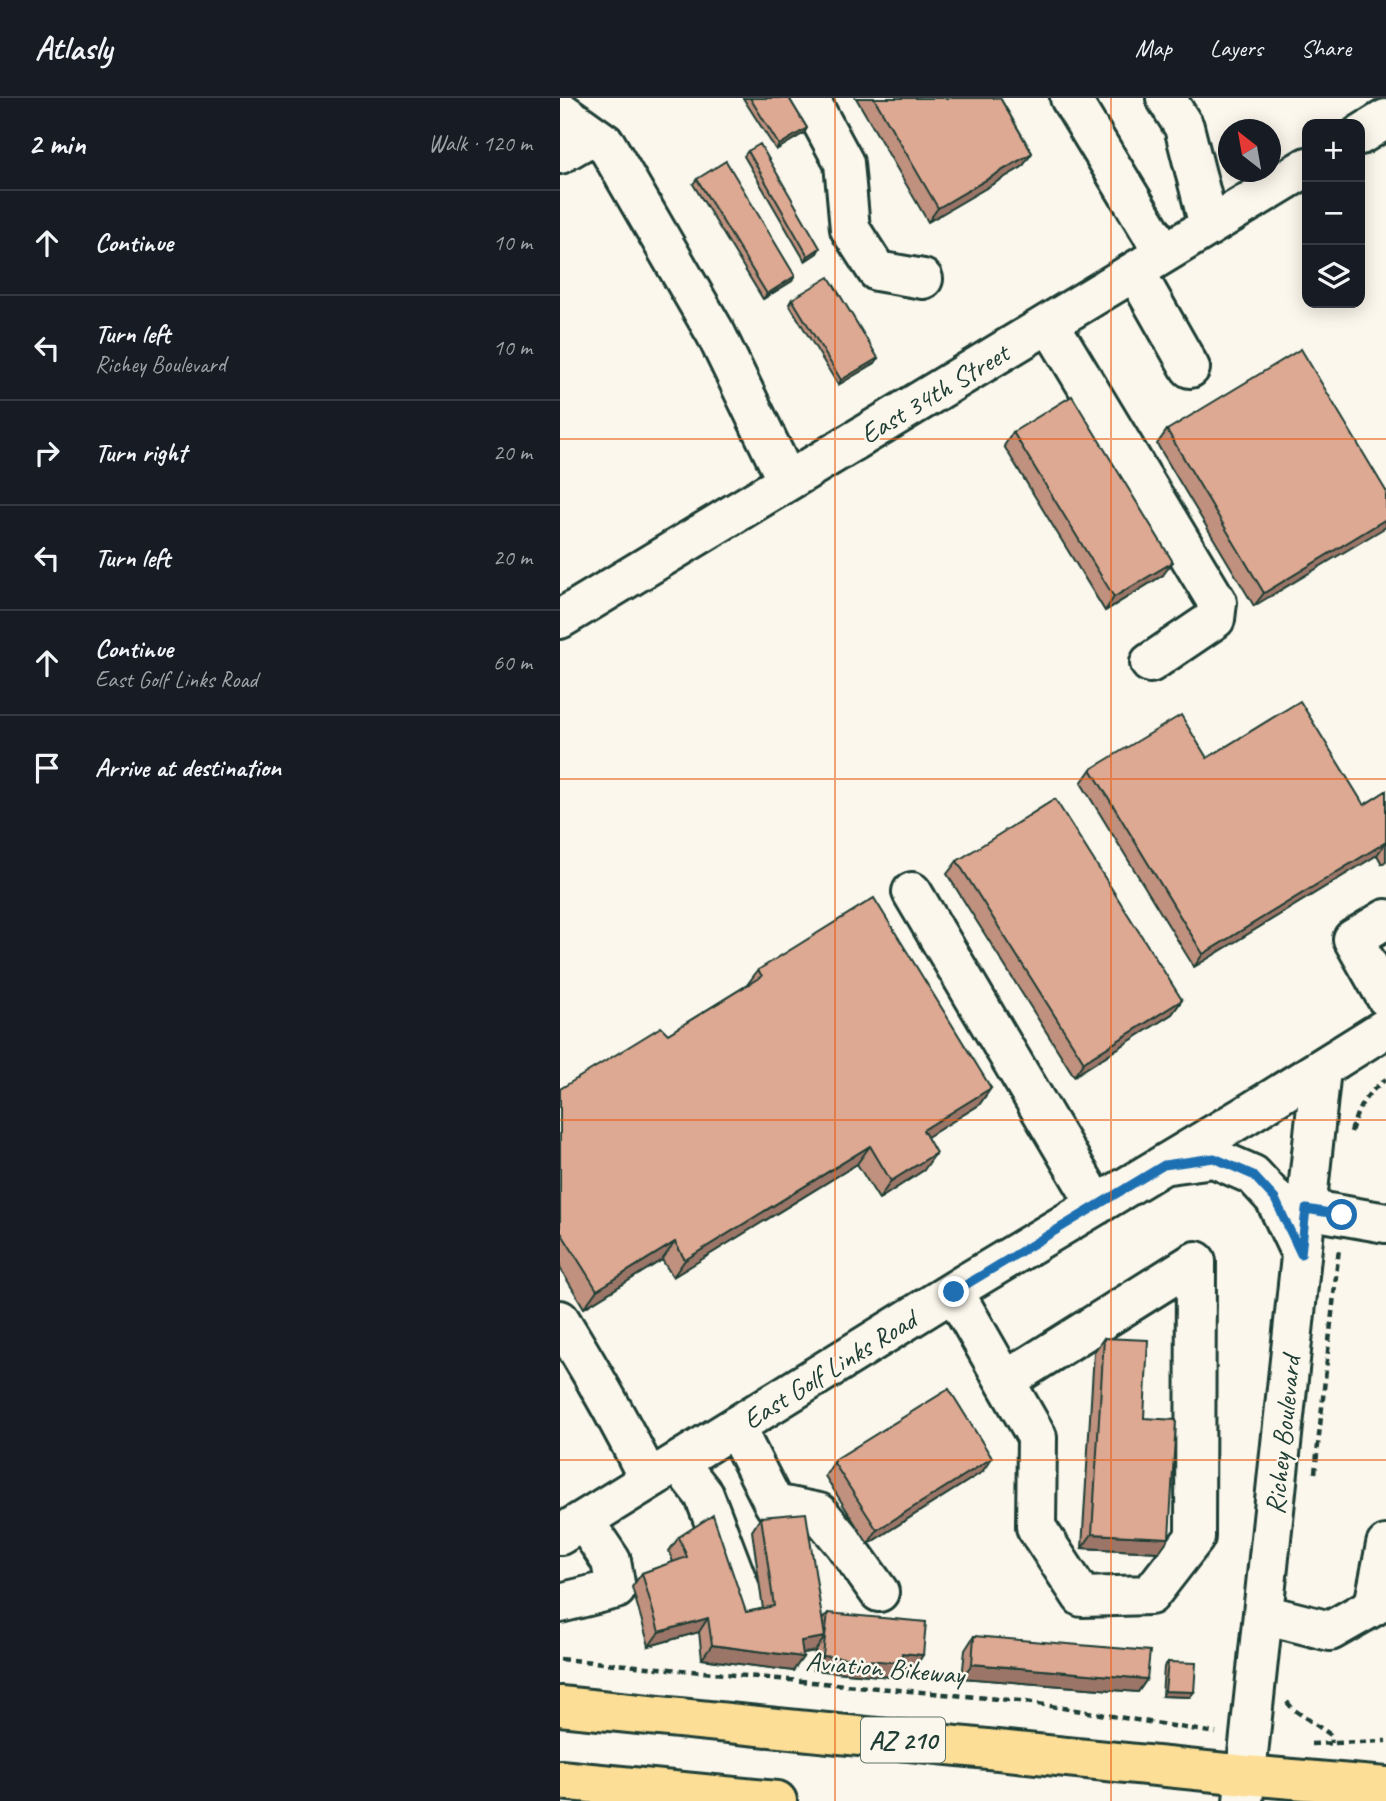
<!DOCTYPE html>
<meta charset="utf-8">
<style>
:root{--surface:#171b24;--page:#242831;--text:#f1f3f6;--muted:#9ea1a6;--line:#363941}
body{margin:0;font-family:Caveat,sans-serif;background:var(--page);color:var(--text)}
.controls{position:absolute;right:21px;top:21px;display:grid;overflow:hidden;border-radius:14px;box-shadow:0 4px 18px #0003}
.controls button{width:63px;height:63px;display:grid;place-items:center;padding:0;border:0;border-bottom:2px solid var(--line);background:var(--surface);color:var(--text);font:35px sans-serif}
.compass{position:absolute;left:658px;top:21px;width:63px;height:63px;border-radius:50%;background:var(--surface);box-shadow:0 4px 18px #0003;rotate:329deg}
.stop{position:absolute;width:21px;height:21px;margin:-16px;border:5px solid #1f6fb2;border-radius:50%;background:#fff}
.stop.end{background:#1f6fb2;border-color:#fff;box-shadow:0 2px 7px #0008}
.list{margin:0;padding:0;list-style:none}
h2{display:flex;justify-content:space-between;align-items:center;height:91px;margin:0;padding:0 28px;font-size:30px}
h2 small{font-size:23px;font-weight:400;color:var(--muted)}
.list li{display:grid;grid-template-columns:46px 1fr auto;gap:21px;align-items:center;box-sizing:border-box;height:105px;padding:0 28px;border-top:2px solid var(--line)}
.list b{display:block;font-size:26px;white-space:nowrap}
.list p{margin:0;font-size:23px;white-space:nowrap;color:var(--muted)}
.list em{font-size:23px;font-style:normal;color:var(--muted)}
.icon{flex:none;width:38px;height:38px;fill:none;stroke:currentColor;stroke-width:2;stroke-linecap:round;stroke-linejoin:round}
.map{position:relative;flex:none;width:826px;height:1703px;overflow:hidden}
header{display:flex;align-items:center;gap:42px;box-sizing:border-box;height:98px;padding:0 35px;background:var(--surface);border-bottom:2px solid var(--line)}
header strong{font-size:33px}
nav{display:flex;gap:38px;margin-inline-start:auto;font-size:24px}
main{display:flex}
aside{flex:1;background:var(--surface)}
.map>svg:first-child{display:block}
.lines{fill:none;stroke-linecap:round;stroke-linejoin:round}
.minor-casing{stroke:#1f3d34;stroke-width:44}
.major-casing{stroke:#1f3d34;stroke-width:44}
.path{stroke:#1f3d34;stroke-width:4.5;stroke-dasharray:7 5;stroke-linecap:butt}
.minor{stroke:#fbf7ec;stroke-width:38}
.major{stroke:#fcde96;stroke-width:38}
.wall{fill:#bf917e;stroke:#1f3d34;stroke-width:2}
.shaded-wall{fill:#9b7667;stroke:#1f3d34;stroke-width:2}
.building{fill:#dea993;stroke:#1f3d34;stroke-width:2}
.route{stroke:#1f6fb2;stroke-width:9}
.grid{fill:none;stroke:#e8590c;stroke-width:2;stroke-opacity:0.55}
.labels{text-anchor:middle;stroke-width:5;stroke-linejoin:round;paint-order:stroke}
.shield{fill:#fbf7ec;stroke:#61756b;stroke-width:2}
.shield-label{font-size:26px;font-weight:bold;fill:#1f3d34}
.street-label{font-size:28px;fill:#1f3d34;stroke:#fbf7ec}
</style>
<header>
<strong>Atlasly</strong>
<nav><a>Map</a><a>Layers</a><a>Share</a></nav>
</header>
<main>
<aside>
<h2>2 min<small>Walk · 120 m</small></h2>
<ul class="list">
<li><svg class="icon" aria-label="ahead" viewBox="0 0 24 24"><path d="M12 20V5M6 11l6-6 6 6"/></svg><div><b>Continue</b></div><em>10 m</em></li>
<li><svg class="icon" aria-label="left" viewBox="0 0 24 24"><path d="M17 20v-9H6M10 6l-5 5 5 5"/></svg><div><b>Turn left</b><p>Richey Boulevard</p></div><em>10 m</em></li>
<li><svg class="icon" aria-label="right" viewBox="0 0 24 24"><path d="M7 20v-9h11M14 6l5 5-5 5"/></svg><div><b>Turn right</b></div><em>20 m</em></li>
<li><svg class="icon" aria-label="left" viewBox="0 0 24 24"><path d="M17 20v-9H6M10 6l-5 5 5 5"/></svg><div><b>Turn left</b></div><em>20 m</em></li>
<li><svg class="icon" aria-label="ahead" viewBox="0 0 24 24"><path d="M12 20V5M6 11l6-6 6 6"/></svg><div><b>Continue</b><p>East Golf Links Road</p></div><em>60 m</em></li>
<li><svg class="icon" aria-label="arrive" viewBox="0 0 24 24"><path d="M6 21V4h12l-3 4 3 4H6"/></svg><div><b>Arrive at destination</b></div></li>
</ul>
</aside>
<div class="map">
<svg width="826" height="1703" viewBox="0 0 826 1703">
<rect width="100%" height="100%" fill="#fbf7ec"/>
<filter id="ink" filterUnits="userSpaceOnUse"><feTurbulence type="fractalNoise" baseFrequency=".0143" numOctaves="2"/><feDisplacementMap in="SourceGraphic" scale="14" xChannelSelector="R" yChannelSelector="G"/><feConvolveMatrix kernelMatrix="1 2 1 2 8 2 1 2 1" color-interpolation-filters="sRGB"/></filter>
<g filter="url(#ink)">
<g class="lines">
<!-- minor casing -->
<g class="minor-casing">
<path id="minor" d="M249 0 284 65 290 131 317 173 363 181
M510 0 604 155
M606 0 624 29 649 128
M0 13 46 46 156 236 227 383
M800 37 826 21
M0 56 33 37
M575 173 630 270
M489 225 657 504 655 521 590 565
M0 521 747 69
M352 794 537 1107
M826 821 793 841 826 899
M609 1066 654 1060 693 1077 715 1101 741 1156
M746 1111 826 1125
M394 1194 477 1339 476 1429 522 1499 590 1497 635 1439 636 1163 445 1283
M0 1222C32 1274 62 1327 89 1382
M175 1329 214 1406 259 1415 284 1445 319 1494
M118 1364 144 1397 185 1504
M0 1437 410 1183 688 1016 826 930
M0 1505 56 1491 51 1463 24 1423
M703 1516 770 1533 814 1508 826 1447
M683 1703 761 971"/>
</g>
<!-- major casing -->
<g class="major-casing">
<path id="major" d="M0 1608 686 1677 826 1689
M0 1682 217 1703"/>
</g>
<!-- path -->
<path class="path" d="M791 1034C799 1007 804 998 826 981
M755 1375 779 1150
M0 1561 460 1603 656 1635
M727 1604 733 1611 771 1637V1645
M751 1646 826 1643"/>
<!-- minor -->
<use href="#minor" class="minor"/>
<!-- major -->
<use href="#major" class="major"/>
</g>
<!-- wall -->
<path class="wall" d="M183 0H229L247 30 244 35 216 52Z
M296 0H440L472 55 462 69 368 124Z
M188 53 257 155 245 163 184 58Z
M137 81 232 183 203 201 133 86Z
M232 201 318 260 315 265 278 287 229 206Z
M607 332 826 393 694 508 597 346Z
M453 334 603 477 545 513 444 348Z
M647 660 804 707 826 693V763L822 766 817 757 634 869 521 685 531 671Z
M397 763 622 902 612 916 514 978 387 776Z
M198 872 431 990 419 1007 367 1039 364 1072 319 1101 297 1066 113 1179 102 1162 24 1210 0 1170V991L108 936 187 887Z
M544 1240 584 1320 599 1454 522 1450 534 1254Z
M276 1361 422 1374 308 1446 265 1378Z
M201 1419 262 1522 268 1515 354 1571 338 1569 331 1579 253 1572 255 1553 242 1555 243 1559 233 1573 142 1561 139 1534 89 1548 72 1489 82 1475 113 1464 109 1453 119 1439 186 1514 203 1511 192 1433Z
M414 1538 587 1581 578 1594 402 1580 405 1552Z
M608 1564 630 1599 602 1598 604 1569Z"/>
<!-- shaded-wall -->
<path class="shaded-wall" d="M247 30 244 35 216 52 219 47Z
M472 55 462 69 368 124 378 110Z
M260 150 257 155 245 163 248 158Z
M235 178 232 183 203 201 207 196Z
M318 260 315 265 278 287 281 282Z
M826 421V429L694 508 704 495Z
M613 464 603 477 545 513 554 499Z
M826 744 817 757 634 869 643 856Z
M622 902 612 916 514 978 524 964Z
M431 990 419 1007 351 1049 363 1032Z
M310 1048 297 1066 113 1179 125 1162Z
M376 1055 364 1072 319 1101 331 1083Z
M115 1144 102 1162 24 1210 37 1192Z
M432 1360 422 1374 308 1446 317 1432Z
M532 1436 609 1440 599 1454 522 1450Z
M148 1520 139 1534 89 1548 99 1534Z
M265 1539 255 1553 232 1557 241 1543Z
M152 1547 243 1559 233 1573 142 1561Z
M342 1555 363 1557 354 1571 338 1569 331 1579 253 1572 263 1558Z
M412 1566 587 1581 578 1594 402 1580Z
M605 1593 634 1594 630 1599 602 1598Z"/>
<!-- building -->
<path class="building" d="M190 0H229L247 30 219 47Z
M314 0H440L472 55 378 110Z
M200 46 260 150 248 158 188 53Z
M166 63 235 178 207 196 137 81Z
M269 179 318 260 281 282 232 201Z
M741 251 826 393V421L704 495 607 332Z
M512 298 613 464 554 499 453 334Z
M740 603 804 707 826 693V744L643 856 531 671 621 617 647 660Z
M495 701 622 902 524 964 397 763Z
M314 800 431 990 363 1032 376 1055 331 1083 310 1048 125 1162 115 1144 37 1192 0 1133V991L101 929 108 936 202 878 198 872Z
M544 1240 588 1242 584 1320 616 1322 609 1440 532 1436Z
M389 1291 432 1360 317 1432 274 1365 276 1361Z
M246 1415 265 1539 268 1515 366 1524 363 1557 342 1555 341 1565 263 1558 265 1539 241 1543 243 1559 152 1547 148 1520 99 1534 82 1475 127 1459 119 1439 153 1417 186 1514 214 1508 201 1419Z
M414 1538 590 1553 587 1581 412 1566Z
M608 1564 636 1565 634 1594 605 1593Z"/>
</g>
<g class="lines" filter="url(#ink)">
<!-- route -->
<path class="route" d="M394 1194 604 1067 654 1060 693 1077 715 1101 741 1156 746 1111 782 1117"/>
</g>
<!-- grid -->
<path class="grid" d="M275 0V1703M551 0V1703M0 341H826M0 681H826M0 1022H826M0 1362H826"/>
<g class="labels">
<!-- shield labels -->
<rect class="shield" x="301" y="1619.5" width="84" height="45" rx="5"/>
<g class="shield-label">
<text x="343" y="1651">AZ 210</text>
</g>
<!-- street labels -->
<g class="street-label">
<text transform="translate(374 295) rotate(-31)" y="10">East 34th Street</text>
<text transform="translate(269 1271) rotate(-32)" y="10">East Golf Links Road</text>
<text transform="translate(722 1337) rotate(-84)" y="10">Richey Boulevard</text>
<text transform="translate(325 1569) rotate(5)" y="10">Aviation Bikeway</text>
</g>
</g>
</svg>
<div class="controls">
<button>+</button>
<button>−</button>
<button><svg class="icon" aria-label="layers" viewBox="0 0 24 24"><path d="M12 4l9 5-9 5-9-5zM3 14l9 5 9-5"/></svg></button>
</div>
<svg class="compass" viewBox="-18 -18 36 36"><path d="M0-13l5 13h-10z" fill="#e53935"/><path d="M0 13l5-13h-10z" fill="#9ea1a6"/></svg>
<div class="stop" style="left:782px;top:1117px"></div>
<div class="stop end" style="left:394px;top:1194px"></div>
</div>
</main>
